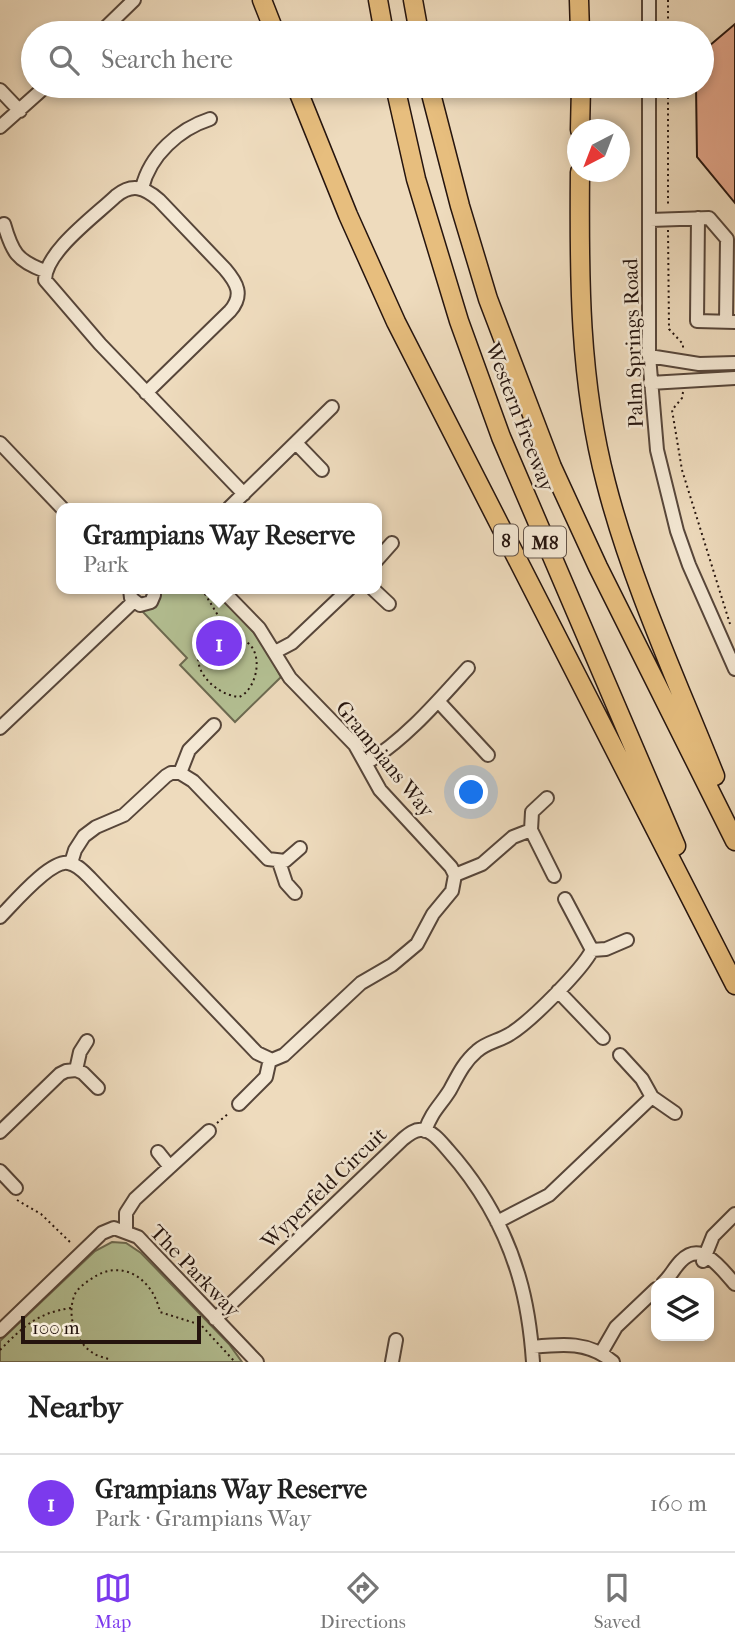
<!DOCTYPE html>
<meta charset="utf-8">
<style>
:root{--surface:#fff;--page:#f6f6f6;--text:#222;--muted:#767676;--line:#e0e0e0;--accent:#7c3aed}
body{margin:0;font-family:"IM FELL French Canon",serif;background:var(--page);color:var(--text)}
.controls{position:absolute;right:21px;bottom:21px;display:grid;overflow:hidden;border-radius:14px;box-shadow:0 4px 10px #0003}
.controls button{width:63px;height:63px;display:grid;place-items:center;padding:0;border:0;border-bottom:2px solid var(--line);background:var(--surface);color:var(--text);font:35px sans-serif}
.compass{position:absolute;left:567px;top:119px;width:63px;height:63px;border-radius:50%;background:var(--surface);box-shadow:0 4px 10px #0003;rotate:222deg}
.scale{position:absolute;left:21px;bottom:18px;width:180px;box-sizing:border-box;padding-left:7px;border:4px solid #25140e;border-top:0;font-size:19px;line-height:24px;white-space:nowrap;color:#25140e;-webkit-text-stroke:5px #f4e8d4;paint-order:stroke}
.you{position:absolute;left:472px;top:793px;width:24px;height:24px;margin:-18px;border:5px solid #fff;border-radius:50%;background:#1a73e8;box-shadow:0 0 0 10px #1a73e833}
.badge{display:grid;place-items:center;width:46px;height:46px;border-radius:50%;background:var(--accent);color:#fff;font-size:23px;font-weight:700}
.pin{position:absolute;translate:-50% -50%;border:4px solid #fff;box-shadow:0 2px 7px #0006}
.popup{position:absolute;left:56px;top:503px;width:326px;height:91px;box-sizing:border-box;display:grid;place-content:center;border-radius:14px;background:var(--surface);filter:drop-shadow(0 2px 5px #0005);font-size:23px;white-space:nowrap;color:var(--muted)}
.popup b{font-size:26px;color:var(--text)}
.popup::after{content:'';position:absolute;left:50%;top:100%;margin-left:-14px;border:14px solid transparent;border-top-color:var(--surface)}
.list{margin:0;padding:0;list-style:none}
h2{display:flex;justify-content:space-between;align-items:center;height:91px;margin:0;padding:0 28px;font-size:30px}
h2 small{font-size:23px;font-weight:400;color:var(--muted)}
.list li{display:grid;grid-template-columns:46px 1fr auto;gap:21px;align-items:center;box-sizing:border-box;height:98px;padding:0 28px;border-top:2px solid var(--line)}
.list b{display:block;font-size:26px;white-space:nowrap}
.list p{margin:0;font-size:23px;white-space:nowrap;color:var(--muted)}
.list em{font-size:23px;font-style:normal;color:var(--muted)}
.icon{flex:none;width:38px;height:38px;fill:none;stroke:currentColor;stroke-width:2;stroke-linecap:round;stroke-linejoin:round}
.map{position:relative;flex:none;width:735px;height:1362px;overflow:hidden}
.search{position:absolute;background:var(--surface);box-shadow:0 4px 10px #0003;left:21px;right:21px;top:21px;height:77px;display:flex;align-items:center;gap:18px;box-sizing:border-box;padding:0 24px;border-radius:38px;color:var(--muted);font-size:26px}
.sheet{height:189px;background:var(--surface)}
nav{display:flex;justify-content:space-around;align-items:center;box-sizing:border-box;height:98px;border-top:2px solid var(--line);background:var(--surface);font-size:19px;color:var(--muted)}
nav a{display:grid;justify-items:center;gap:4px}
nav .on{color:var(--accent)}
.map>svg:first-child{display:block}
.green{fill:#b4c194;stroke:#6c6a51;stroke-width:2}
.building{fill:#e5a88d;stroke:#25140e;stroke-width:2}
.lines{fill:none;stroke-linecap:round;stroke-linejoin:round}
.minor-casing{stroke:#57463a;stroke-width:16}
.highway-casing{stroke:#25140e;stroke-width:21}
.path{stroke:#25140e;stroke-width:2;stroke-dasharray:2 3.5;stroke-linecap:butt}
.minor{stroke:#f4e8d4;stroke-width:12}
.highway{stroke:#e7be7e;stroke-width:18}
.labels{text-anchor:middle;stroke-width:5;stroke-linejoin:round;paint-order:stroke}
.shield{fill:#f4e8d4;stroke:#635449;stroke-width:2}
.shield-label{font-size:19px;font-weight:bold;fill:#25140e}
.street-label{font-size:21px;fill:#25140e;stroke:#f4e8d4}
</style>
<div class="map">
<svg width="735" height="1362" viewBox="0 0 735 1362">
<rect width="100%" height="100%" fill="#eedbbd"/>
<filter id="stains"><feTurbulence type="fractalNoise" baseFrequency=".00286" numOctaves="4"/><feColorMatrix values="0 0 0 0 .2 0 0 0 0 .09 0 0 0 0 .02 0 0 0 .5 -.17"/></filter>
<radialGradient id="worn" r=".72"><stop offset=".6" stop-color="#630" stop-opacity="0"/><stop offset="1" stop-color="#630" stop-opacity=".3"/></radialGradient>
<!-- green -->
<path class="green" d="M161 589H213L261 640 281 677 235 722 180 665 187 658 141 610 155 605Z
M112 1242 126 1243 141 1253 229 1344 242 1362H0V1341L95 1251Z"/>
<!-- building -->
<path class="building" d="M735 24V203L697 157 696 86H702V52Z"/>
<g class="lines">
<!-- minor casing -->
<g class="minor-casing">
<path id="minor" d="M649 0V33
M100 33 134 0
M649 86V356L657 450 677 531 689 565 735 669
M0 90 20 111
M0 127 46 86
M142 188C150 155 179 129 210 119
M698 218 697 321 735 322
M650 220 709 218 727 239 726 322
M4 224C12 252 17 261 45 271
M649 356 699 364 735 363
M650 383 735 378
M146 393 230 311C244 295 237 283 225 269L159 200C144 187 132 183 116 196 95 216 45 252 45 280L100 344 244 494
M0 443 62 508
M296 443 322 470
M229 508 332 407
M376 561 392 543
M130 589 131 598 140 605 151 602 154 595V589
M373 589 389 604
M275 652 292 643 349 589
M438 701 488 755
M0 728 133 602
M366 763C404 741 439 700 468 668
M180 773 193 781 268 859 285 861 300 848
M531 830 554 876
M279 862 286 883 295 893
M71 863 75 850 84 836 96 827 124 815 166 776 171 773H180L189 750 214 725
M455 875 482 864 513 837 531 830 532 812 547 798
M0 917C13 904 50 860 68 863 77 864 84 872 90 878L257 1053 272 1060 284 1055 361 983 392 965 417 944 433 914 452 891 455 875 451 867 380 790 355 745 290 678 259 628 221 589
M592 950 606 949 627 940
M558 991 603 1038
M76 1070 83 1073 98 1088
M652 1097 675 1113
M239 1104 266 1077 270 1059
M425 1131C432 1111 440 1106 450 1090 458 1075 464 1062 477 1051 487 1042 499 1041 510 1034 530 1022 582 970 592 950L565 899
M0 1132 60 1074 66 1071 76 1070 80 1052 87 1041
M158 1152 170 1167
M0 1171 16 1188
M497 1222 549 1195 652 1097 642 1079 620 1055
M126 1231V1213L135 1199 209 1131
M703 1261 713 1236 735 1214
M663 1283C670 1277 674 1268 681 1261 702 1239 722 1270 735 1284
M215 1319 403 1139C409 1134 415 1129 422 1130 433 1131 441 1142 448 1150 480 1186 505 1229 519 1277 527 1304 531 1333 533 1362
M0 1331 102 1233 114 1228 138 1237 257 1362
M532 1347C562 1344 588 1341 613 1362
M601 1353 616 1327 656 1289
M392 1362 396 1340"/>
</g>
<!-- highway casing -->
<g class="highway-casing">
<path id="highway" d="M262 0 275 33
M378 0 384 33
M413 0 419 33
M579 0 580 33
M296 86 348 215 396 322 735 985
M395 86 416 179 459 321 501 437 676 846
M429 86 460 206 488 299 552 467 598 567 735 841
M580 130 581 86
M580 172C579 276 579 380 606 483 631 581 677 681 715 776"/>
</g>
<!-- path -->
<path class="path" d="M668 0V33
M668 86V207
M668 230 669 329 683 344V348
M683 392 682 398 672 410 682 470 730 624
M202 589 231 637
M174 592 179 589
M232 638C238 639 243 639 248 643 264 656 256 690 239 697 202 693 173 640 232 638Z
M217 1123 229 1113
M17 1200 41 1214 72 1244
M0 1350C24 1326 37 1313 71 1308
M108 1359C103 1357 97 1356 93 1353 75 1342 66 1314 75 1294 78 1288 85 1283 91 1279 122 1257 153 1279 160 1312L201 1325 235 1362"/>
<!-- minor -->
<use href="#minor" class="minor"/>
<!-- highway -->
<use href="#highway" class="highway"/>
</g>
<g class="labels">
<!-- shield labels -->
<g class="shield">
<rect x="494" y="524.5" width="24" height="31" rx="5"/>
<rect x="524" y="526.5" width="42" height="31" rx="5"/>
</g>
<g class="shield-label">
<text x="506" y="547">8</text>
<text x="545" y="549">M8</text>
</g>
<!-- street labels -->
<g class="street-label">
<text transform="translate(633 343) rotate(-92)" y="7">Palm Springs Road</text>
<text transform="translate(520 417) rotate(69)" y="7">Western Freeway</text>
<text transform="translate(385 759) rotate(51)" y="7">Grampians Way</text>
<text transform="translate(324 1188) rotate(-44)" y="7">Wyperfeld Circuit</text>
<text transform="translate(195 1271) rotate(46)" y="7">The Parkway</text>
</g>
</g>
<rect width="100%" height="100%" filter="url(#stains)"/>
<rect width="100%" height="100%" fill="url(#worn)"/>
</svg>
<div class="controls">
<button><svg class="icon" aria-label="layers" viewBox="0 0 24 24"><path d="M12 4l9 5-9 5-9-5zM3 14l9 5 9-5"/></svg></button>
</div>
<svg class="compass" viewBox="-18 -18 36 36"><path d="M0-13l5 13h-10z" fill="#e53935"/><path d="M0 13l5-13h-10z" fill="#767676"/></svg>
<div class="scale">100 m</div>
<div class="you"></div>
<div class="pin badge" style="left:219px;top:643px">1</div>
<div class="popup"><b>Grampians Way Reserve</b>Park</div>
<div class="search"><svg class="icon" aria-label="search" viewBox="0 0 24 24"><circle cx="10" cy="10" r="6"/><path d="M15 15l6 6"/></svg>Search here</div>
</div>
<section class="sheet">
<h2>Nearby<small></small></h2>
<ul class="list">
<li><span class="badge">1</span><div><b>Grampians Way Reserve</b><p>Park · Grampians Way</p></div><em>160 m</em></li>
</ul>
</section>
<nav>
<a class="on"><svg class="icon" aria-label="map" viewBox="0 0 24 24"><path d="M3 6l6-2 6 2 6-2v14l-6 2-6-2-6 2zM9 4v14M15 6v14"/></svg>Map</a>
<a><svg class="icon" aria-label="directions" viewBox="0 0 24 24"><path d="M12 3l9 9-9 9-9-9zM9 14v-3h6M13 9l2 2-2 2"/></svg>Directions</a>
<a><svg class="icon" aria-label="saved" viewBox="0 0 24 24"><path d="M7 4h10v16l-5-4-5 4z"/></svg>Saved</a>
</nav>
